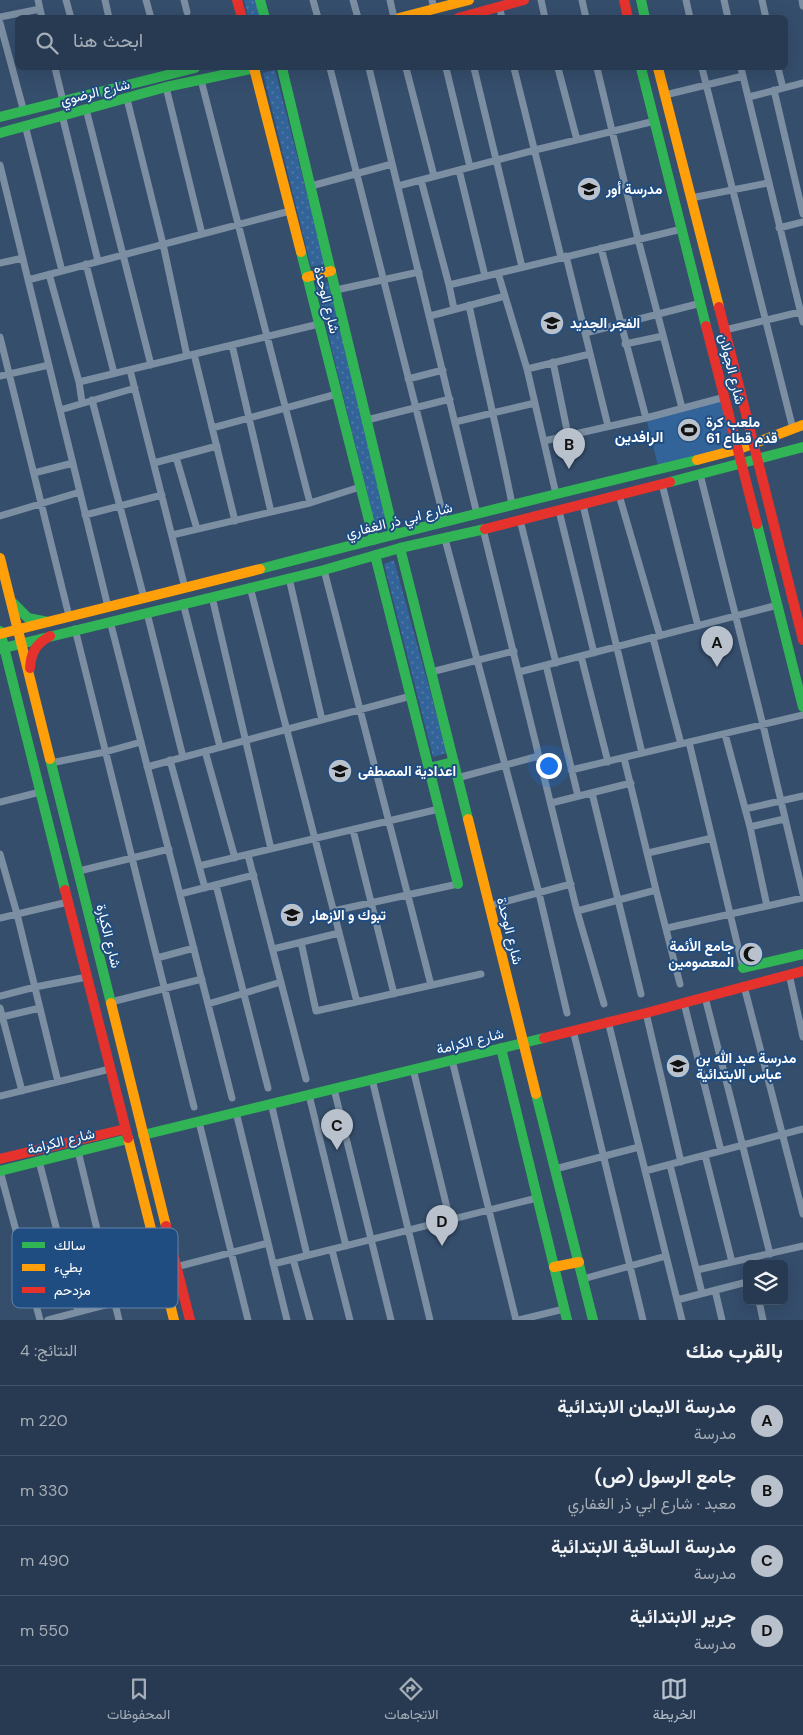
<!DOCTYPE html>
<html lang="ar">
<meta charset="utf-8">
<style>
:root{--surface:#283a51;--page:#34455b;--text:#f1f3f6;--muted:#a5adb7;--line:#445468;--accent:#b8c1cc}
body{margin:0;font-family:"DM Sans",Vazirmatn,sans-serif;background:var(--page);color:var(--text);direction:rtl}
.controls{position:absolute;right:15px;bottom:15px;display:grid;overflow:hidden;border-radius:8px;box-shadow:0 5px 20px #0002}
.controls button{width:45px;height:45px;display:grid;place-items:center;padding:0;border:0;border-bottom:1px solid var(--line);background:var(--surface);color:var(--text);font:25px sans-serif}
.you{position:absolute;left:548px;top:765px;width:18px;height:18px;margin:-12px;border:4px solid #fff;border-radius:50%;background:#1a73e8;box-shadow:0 0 0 8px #1a73e833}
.badge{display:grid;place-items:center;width:32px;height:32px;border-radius:50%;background:var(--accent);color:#111;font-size:16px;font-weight:700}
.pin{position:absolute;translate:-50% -41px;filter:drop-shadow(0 1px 2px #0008)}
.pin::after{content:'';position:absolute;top:26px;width:18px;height:15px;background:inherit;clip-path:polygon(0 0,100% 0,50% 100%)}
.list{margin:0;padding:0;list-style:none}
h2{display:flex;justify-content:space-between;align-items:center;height:65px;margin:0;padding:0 20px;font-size:21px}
h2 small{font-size:16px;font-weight:400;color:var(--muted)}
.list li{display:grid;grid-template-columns:32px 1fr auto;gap:15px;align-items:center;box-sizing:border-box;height:70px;padding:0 20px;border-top:1px solid var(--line)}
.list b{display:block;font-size:19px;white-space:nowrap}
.list p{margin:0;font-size:16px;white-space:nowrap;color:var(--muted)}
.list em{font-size:16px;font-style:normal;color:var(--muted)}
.icon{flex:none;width:28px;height:28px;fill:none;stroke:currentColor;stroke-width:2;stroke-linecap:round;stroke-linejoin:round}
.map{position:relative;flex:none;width:803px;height:1320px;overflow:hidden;direction:ltr}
.search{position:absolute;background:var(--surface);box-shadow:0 5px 20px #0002;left:15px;right:15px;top:15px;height:55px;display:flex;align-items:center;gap:12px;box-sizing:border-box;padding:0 18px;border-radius:8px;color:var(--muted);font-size:19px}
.sheet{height:345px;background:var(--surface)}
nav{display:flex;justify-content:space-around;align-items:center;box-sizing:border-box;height:70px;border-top:1px solid var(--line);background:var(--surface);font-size:14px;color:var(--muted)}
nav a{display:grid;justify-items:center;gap:2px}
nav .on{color:var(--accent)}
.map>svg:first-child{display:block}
.grass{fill:url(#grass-dots)}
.green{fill:#336499}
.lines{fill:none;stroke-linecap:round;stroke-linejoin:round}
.street{stroke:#7b8ea2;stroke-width:7}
.fast{stroke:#30b455;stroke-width:10}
.slow{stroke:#ff9f0a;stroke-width:10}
.jam{stroke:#e5322d;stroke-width:10}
.labels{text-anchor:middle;stroke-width:4;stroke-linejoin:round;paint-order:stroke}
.street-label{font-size:14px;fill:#fff;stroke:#1f4d82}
.poi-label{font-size:14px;font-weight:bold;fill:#fff;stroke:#1f4d82;text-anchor:start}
.neighbourhood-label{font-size:15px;font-weight:bold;fill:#fff;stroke:#1f4d82}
.key{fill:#1f4d82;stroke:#6282a8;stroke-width:1}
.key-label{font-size:14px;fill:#fff}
</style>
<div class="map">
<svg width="803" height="1320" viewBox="0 0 803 1320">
<defs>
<pattern id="grass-dots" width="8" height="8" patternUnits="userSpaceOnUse" patternTransform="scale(1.25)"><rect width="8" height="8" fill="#336499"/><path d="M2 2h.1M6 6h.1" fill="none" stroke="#527ba8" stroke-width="1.8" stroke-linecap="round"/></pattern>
</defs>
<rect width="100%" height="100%" fill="#354e6c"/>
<!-- grass -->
<path class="grass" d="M244 0H257L261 17H248Z
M275 70 325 264 311 267 263 73Z
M328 282 390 530 377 532 316 285Z
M394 560 447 753 433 757 384 564Z"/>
<!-- green -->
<path class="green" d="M721 399 735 450 659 470 646 418Z"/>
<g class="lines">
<!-- street -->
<path class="street" d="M38 0 42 18
M66 0 71 18
M105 0 109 18
M146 0 151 18
M184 0 187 12
M313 0 318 18
M353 0 358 18
M390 0 394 18
M432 0 434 9
M541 0 545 18
M582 0 586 18
M686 0 690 18
M724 0 728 18
M762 0 766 18
M802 0 803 6
M499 6 502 18
M0 17 40 9
M0 23 24 112
M55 68 63 101
M330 68 445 523
M369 68 477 514
M406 68 434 176
M446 68 470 167
M474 68 522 267
M514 68 561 257
M558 68 577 140
M597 68 638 239 682 408
M702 68 793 429
M741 68 803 322
M778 68 783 88
M201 80 310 503
M166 87 202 234
M774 90 803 214
M665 95 743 76
M749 97 803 83
M127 99 163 244 187 356
M86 109 151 365
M62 115 98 261
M25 125 62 271
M0 165 108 607
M459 170 485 276
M421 180 449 285 454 309
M311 186 392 164
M398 186 535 150 655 121
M691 198 768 183
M779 228 803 222
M601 248 646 418
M566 256 608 426
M0 263 23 258
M86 264 114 373
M498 273 527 369 556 494
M49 274 79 382 82 402
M28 280 290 211
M449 285 682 229
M336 290 419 272
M469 305C483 372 499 438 512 504
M430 316 505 296
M725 330 800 312
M585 333 701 303
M0 337 69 616
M625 344 663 336
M232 345 271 512
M194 354 235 521
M553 362 568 435
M527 369 590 354
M130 370 185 588
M0 376 49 365
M408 379 443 370
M79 382 319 324
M92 400 144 598
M60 410 135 388
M367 420 450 399
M455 422 535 403
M212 428 337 394
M544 441 646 418 725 397
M176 457 197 529
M154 463 217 446
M34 473 73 463
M700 474 763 725 803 894
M662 484 698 626
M619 495 660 636
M583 505 642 753
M559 511 594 653
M85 515 162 495
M0 516 80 492
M520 520 556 663
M483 529 577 911 604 1004
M172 535 310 503 360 487
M445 539 539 893 567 1013
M324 570 431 985
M289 578 322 720
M250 587 357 1002
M212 597 271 849
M183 603 220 747
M147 613 183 757
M110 621 232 1098
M75 629 194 1107
M653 638 681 744
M581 656 608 762
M546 665 578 796
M431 672 514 651
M519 672 778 605
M725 734 750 827 767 906
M689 742 743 968
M205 751 235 858
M624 758 656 890 680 984
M170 760 205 888
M51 763 105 752 141 742
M147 767 411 696
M571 770 803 715
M457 778 539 756
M592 793 641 994
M0 802 40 792
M551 803 631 783
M745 809 803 796
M750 827 784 819
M353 830 394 994
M648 853 712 838
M0 854 17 914 58 1082
M248 855 306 1079
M199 866 439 809
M79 871 169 849
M216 885 268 1088
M180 894 254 875
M489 906 571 884
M333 911 458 884
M577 911 656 890
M0 918 68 902
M667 928 803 898
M301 942 316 1011 481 974
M273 949 339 933
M157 958 194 948
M789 974 803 1037
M744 986 803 1214
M0 996 35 987 87 977
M705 997 770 1254
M111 1002 202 979
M684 1003 721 1151
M208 1004 281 982
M0 1008 22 1091
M646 1013 681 1162
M2 1017 40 1008
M608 1021 682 1320
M573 1030 643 1320
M452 1060 516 1320
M413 1069 450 1220
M372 1079 430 1320
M334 1089 391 1320
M309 1095 346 1246
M0 1096 110 1069
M271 1103 307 1255
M236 1112 287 1320
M199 1122 248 1320
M78 1151 119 1320
M705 1155 732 1262
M39 1161 78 1312
M670 1165 702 1293
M555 1169 639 1147
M0 1171 40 1320
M645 1171 803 1129
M332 1250 350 1320
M293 1259 310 1320
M273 1264 537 1198
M176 1267 268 1243
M697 1270 803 1246
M583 1279 666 1256
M715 1290 722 1320
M677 1300 747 1282
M759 1301 763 1320
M48 1320 166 1289
M519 1320 564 1309"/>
<!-- fast -->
<path class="fast" d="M260 0 265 18
M641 0 645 18
M282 68 394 534
M641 68 706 326
M0 117 195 68
M0 133 166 87 256 68
M301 252 374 540
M670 482 803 447
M757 524 803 707
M400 548 468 819
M375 555 458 884
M260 569C405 531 551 495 697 460
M13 603 28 618 48 622
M0 631 65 890
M0 649 324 570 400 548 485 529
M50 759 111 1003
M429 768 453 762
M743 968 803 954
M501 1048 567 1320
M536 1094 593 1320
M143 1135 544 1038
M0 1171 128 1139"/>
<!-- slow -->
<path class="slow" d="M399 18 469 0
M254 68 301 252
M658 68 719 307
M307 277 331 271
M697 460 739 449 803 425
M0 558 50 759
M0 634 260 569
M468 819 536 1094
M111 1003 166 1226
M128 1138 174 1320
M554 1267 579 1262"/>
<!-- jam -->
<path class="jam" d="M237 0 242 18
M624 0 628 18
M458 18 524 0
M719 307 803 640
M706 326 757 524
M485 529 670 482
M30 668C31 652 36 644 50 636
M65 890 128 1138
M544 1038 646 1013 803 971
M0 1159 125 1129
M166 1226 190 1320"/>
</g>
<!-- icons -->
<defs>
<g id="school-disc" transform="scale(1.25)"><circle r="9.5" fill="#b8c1cc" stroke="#1f4d82"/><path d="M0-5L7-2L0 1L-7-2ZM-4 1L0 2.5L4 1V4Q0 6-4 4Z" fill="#111"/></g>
<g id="stadium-disc" transform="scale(1.25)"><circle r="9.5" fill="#b8c1cc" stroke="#1f4d82"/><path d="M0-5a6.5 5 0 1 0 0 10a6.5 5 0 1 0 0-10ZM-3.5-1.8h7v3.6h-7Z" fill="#111"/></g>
<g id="mosque-disc" transform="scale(1.25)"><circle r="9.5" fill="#b8c1cc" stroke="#1f4d82"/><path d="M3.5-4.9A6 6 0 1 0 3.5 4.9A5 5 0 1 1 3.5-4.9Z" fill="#111"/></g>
</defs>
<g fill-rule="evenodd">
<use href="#school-disc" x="589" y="189"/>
<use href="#school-disc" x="552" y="323"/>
<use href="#stadium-disc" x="689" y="430"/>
<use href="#school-disc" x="340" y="771"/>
<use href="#school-disc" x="292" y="915"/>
<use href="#mosque-disc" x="751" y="954"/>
<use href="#school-disc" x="678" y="1066"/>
</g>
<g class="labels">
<!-- street labels -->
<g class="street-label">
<text transform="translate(95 92) rotate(-14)" y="5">شارع الرضوي</text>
<text transform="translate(327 300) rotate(76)" y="5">شارع الوحدة</text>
<text transform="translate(732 369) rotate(76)" y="5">شارع الجولان</text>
<text transform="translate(399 520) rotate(-14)" y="5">شارع ابي ذر الغفاري</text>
<text transform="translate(510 931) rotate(76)" y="5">شارع الوحدة</text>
<text transform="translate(109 936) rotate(76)" y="5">شارع الكيارة</text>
<text transform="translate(470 1041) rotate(-14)" y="5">شارع الكرامة</text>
<text transform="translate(61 1141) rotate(-14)" y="5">شارع الكرامة</text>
</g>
<!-- poi labels -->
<g class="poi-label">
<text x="606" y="194">مدرسة أور</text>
<text x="570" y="328">الفجر الجديد</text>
<text x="706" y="427">ملعب كرة<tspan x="706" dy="16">قدم قطاع 61</tspan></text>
<text x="358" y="776">اعدادية المصطفى</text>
<text x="310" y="920">تبوك و الازهار</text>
<text x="734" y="951" text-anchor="end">جامع الأئمة<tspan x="734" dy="16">المعصومين</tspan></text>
<text x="696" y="1063">مدرسة عبد الله بن<tspan x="696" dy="16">عباس الابتدائية</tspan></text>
</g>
<!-- neighbourhood labels -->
<g class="neighbourhood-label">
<text x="639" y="442">الرافدين</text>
</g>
</g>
<!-- legend -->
<rect x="12" y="1228" width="166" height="80" rx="8" class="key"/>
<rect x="22" y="1242" width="23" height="6" fill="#30b455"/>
<rect x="22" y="1264" width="23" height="7" fill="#ff9f0a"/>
<rect x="22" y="1287" width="23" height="6" fill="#e5322d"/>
<g class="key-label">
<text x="54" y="1250">سالك</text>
<text x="54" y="1272">بطيء</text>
<text x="54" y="1295">مزدحم</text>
</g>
</svg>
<div class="controls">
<button><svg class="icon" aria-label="layers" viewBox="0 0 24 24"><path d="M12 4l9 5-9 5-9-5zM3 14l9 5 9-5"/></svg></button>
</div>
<div class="you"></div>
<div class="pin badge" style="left:717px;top:667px">A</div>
<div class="pin badge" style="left:569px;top:469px">B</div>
<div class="pin badge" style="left:337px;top:1150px">C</div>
<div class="pin badge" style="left:442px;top:1246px">D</div>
<div class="search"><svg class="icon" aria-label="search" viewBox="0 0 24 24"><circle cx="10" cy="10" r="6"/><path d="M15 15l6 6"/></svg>ابحث هنا</div>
</div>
<section class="sheet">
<h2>بالقرب منك<small>النتائج: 4</small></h2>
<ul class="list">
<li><span class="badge">A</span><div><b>مدرسة الايمان الابتدائية</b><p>مدرسة</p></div><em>220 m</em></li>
<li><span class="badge">B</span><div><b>جامع الرسول (ص)</b><p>معبد · شارع ابي ذر الغفاري</p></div><em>330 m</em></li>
<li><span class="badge">C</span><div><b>مدرسة الساقية الابتدائية</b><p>مدرسة</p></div><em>490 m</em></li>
<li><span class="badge">D</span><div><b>جرير الابتدائية</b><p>مدرسة</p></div><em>550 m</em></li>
</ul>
</section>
<nav>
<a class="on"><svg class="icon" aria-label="map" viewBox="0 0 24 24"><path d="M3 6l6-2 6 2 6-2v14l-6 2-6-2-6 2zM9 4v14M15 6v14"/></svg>الخريطة</a>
<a><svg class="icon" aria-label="directions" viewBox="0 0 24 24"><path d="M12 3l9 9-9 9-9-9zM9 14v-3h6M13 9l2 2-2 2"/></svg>الاتجاهات</a>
<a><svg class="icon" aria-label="saved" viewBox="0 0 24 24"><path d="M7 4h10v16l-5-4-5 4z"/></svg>المحفوظات</a>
</nav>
